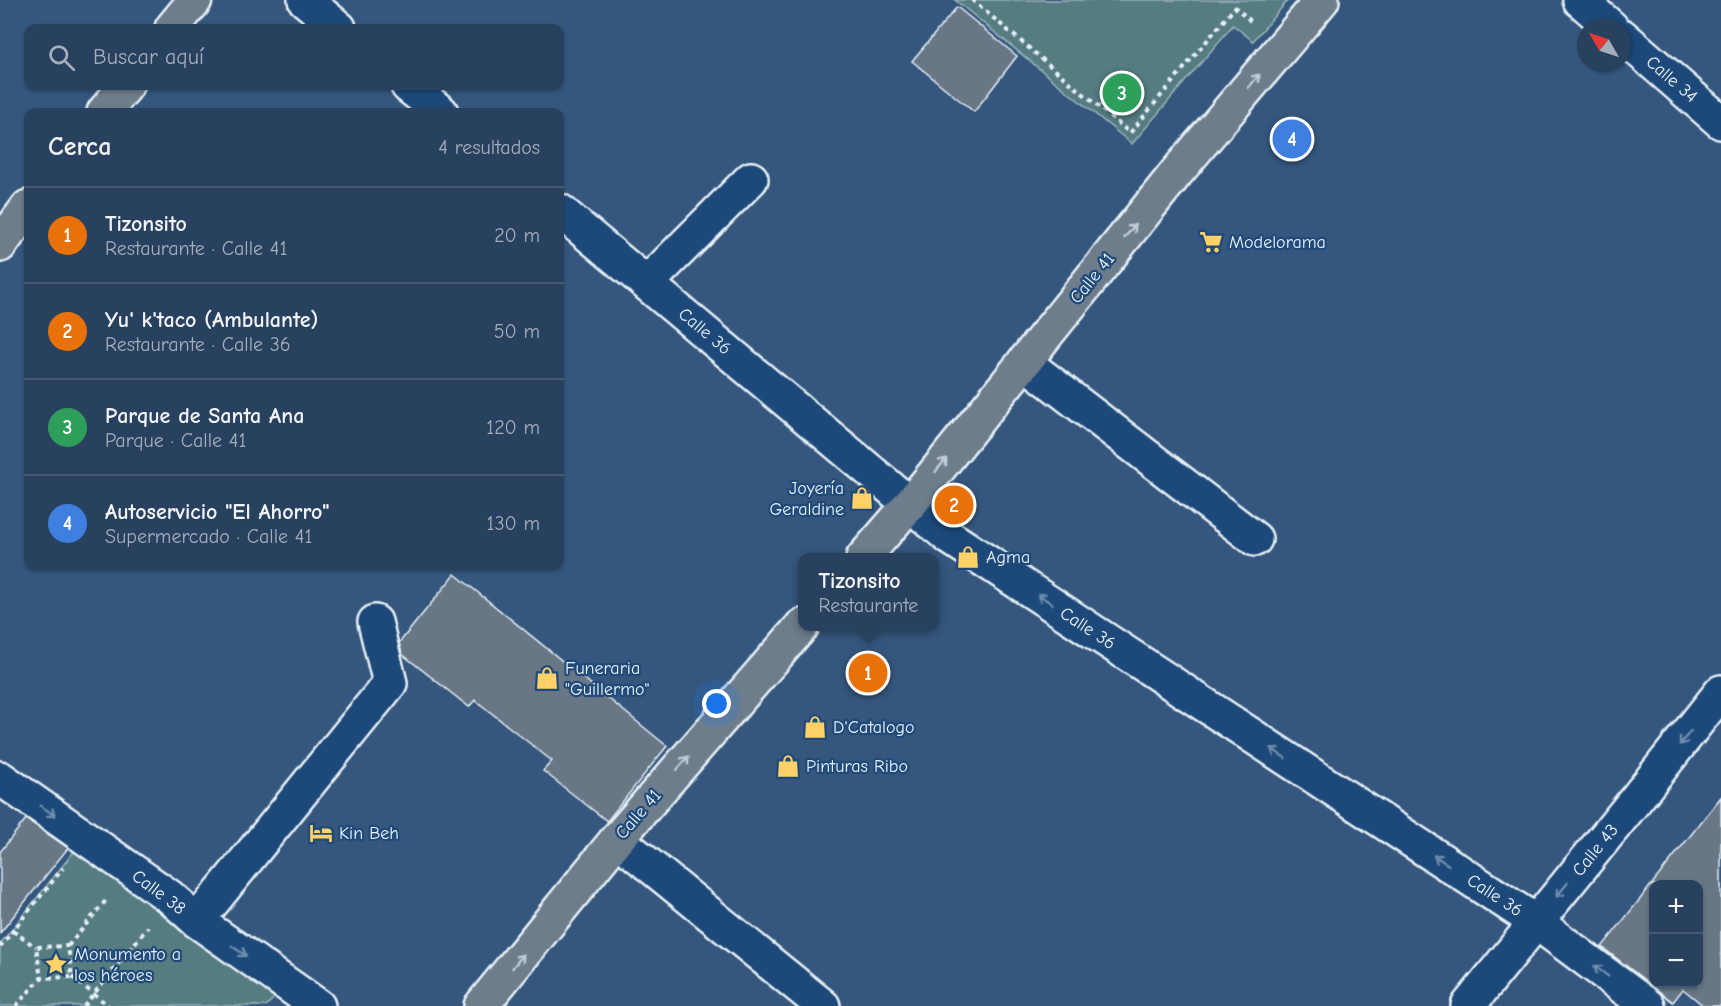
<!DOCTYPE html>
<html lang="es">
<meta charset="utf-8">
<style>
:root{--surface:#28415e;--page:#304864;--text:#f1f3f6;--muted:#a5afbc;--line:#445a73;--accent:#90b9f0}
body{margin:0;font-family:"Comic Neue",sans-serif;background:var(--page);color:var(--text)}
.controls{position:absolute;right:18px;bottom:18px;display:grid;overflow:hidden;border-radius:12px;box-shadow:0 2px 4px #0004}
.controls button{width:54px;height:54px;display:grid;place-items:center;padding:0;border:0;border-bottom:2px solid var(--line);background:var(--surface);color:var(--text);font:30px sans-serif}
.compass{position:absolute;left:1577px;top:18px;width:54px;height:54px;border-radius:50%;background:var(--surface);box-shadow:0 2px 4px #0004;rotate:309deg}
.you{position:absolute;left:717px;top:704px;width:21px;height:21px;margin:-15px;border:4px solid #fff;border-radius:50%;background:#1a73e8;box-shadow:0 0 0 9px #1a73e833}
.badge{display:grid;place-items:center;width:39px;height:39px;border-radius:50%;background:var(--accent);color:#fff;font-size:20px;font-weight:700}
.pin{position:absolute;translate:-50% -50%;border:3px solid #fff;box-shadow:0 2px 6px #0006}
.popup{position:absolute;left:798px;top:553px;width:141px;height:78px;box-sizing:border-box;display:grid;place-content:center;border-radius:12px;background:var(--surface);filter:drop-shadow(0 2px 4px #0005);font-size:20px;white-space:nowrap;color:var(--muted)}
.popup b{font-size:22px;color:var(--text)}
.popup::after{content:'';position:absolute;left:50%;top:100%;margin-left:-12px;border:12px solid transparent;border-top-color:var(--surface)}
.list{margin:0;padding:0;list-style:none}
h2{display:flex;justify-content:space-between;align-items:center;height:78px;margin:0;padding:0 24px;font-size:26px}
h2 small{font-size:20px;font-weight:400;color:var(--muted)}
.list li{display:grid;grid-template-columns:39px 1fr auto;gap:18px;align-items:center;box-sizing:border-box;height:96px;padding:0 24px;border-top:2px solid var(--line)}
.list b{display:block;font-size:22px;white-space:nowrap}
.list p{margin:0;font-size:20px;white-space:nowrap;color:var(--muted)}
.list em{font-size:20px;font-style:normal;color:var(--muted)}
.icon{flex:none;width:33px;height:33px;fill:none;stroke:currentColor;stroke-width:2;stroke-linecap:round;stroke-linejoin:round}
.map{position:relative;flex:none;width:1721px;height:1006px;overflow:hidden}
.search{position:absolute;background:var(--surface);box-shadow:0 2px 4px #0004;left:24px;top:24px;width:540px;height:66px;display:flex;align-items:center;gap:15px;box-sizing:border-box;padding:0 21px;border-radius:12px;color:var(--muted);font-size:22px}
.panel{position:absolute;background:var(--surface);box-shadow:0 2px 4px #0004;left:24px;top:108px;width:540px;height:462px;border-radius:12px}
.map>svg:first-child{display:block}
.green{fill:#547b81;stroke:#9eb6bc;stroke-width:1.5}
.building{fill:#677686;stroke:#e8f1f8;stroke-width:1.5;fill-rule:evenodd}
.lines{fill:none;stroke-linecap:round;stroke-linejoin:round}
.minor-casing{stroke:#e8f1f8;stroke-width:38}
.major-casing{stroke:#e8f1f8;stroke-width:38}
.path{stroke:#e8f1f8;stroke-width:4;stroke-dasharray:4.5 4.5;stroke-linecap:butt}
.minor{stroke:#1f4a7a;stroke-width:33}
.major{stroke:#6d7d8c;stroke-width:33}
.oneway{stroke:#c3ced8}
.oneway2{stroke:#6f8dac}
.labels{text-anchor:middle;stroke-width:4.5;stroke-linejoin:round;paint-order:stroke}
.street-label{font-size:18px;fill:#e8f1f8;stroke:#1f4a7a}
.poi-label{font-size:18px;fill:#e8f1f8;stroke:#1f4a7a;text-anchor:start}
</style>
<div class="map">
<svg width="1721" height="1006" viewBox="0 0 1721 1006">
<rect width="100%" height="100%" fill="#35577e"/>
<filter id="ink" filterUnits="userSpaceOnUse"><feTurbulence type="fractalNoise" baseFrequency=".0167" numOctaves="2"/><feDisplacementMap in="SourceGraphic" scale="12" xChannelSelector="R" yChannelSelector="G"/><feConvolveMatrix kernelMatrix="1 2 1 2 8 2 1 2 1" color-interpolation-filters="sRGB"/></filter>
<g filter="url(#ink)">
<!-- green -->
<path class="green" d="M955 0H1288L1253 41 1233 25 1132 144Z
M80 844 280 992 266 1006H0V944Z"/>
<!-- building -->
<path class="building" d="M957 7 1017 56 974 112 912 61Z
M455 574 667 746 607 821 543 771 552 761 475 700 469 707 402 654 399 643Z
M1721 797V1006H1704L1683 989 1673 1002 1602 947ZM1653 885H1698V984H1653Z
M26 819 68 848 0 933V852Z"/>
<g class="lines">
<!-- minor casing -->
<g class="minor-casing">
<path id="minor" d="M305 0 339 28
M1580 0 1611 27
M1622 36 1721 122
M408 86 441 112
M560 211 949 537 1536 922 1648 1006
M647 283 751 179
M1024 362 1255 539
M0 778 170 897 197 921 318 1006
M617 839 823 1006
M197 921 390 683 375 622
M1468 1006 1637 798 1721 692"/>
</g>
<!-- major casing -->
<g class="major-casing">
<path id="major" d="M172 28 195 0
M104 112 126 86
M0 245 28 207
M863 558 910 504 1177 172 1322 0
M481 1006 617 839 802 626"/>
</g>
<!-- path -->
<path class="path" d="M972 0 1130 133 1235 7 1253 23
M13 931 36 947
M68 946 108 898
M0 947 63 868
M72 977 109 1006
M16 1006 41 978 72 977 68 946 36 947 41 978
M84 1006 148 927"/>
<!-- minor -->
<use href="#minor" class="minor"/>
<!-- major -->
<use href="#major" class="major"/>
</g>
<!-- one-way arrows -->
<defs><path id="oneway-shaft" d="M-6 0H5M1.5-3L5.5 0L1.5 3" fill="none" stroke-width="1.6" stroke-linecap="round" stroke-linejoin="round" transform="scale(1.5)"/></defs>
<g class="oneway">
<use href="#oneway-shaft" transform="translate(1254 81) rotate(-50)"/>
<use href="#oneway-shaft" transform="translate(1130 231) rotate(-51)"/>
<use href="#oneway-shaft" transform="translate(941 465) rotate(-51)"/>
<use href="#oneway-shaft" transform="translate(683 763) rotate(-49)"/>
<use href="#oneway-shaft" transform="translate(518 961) rotate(-51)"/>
</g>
<g class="oneway2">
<use href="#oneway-shaft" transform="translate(1045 599) rotate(-147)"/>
<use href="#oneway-shaft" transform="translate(1685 738) rotate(128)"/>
<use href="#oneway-shaft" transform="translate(1278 753) rotate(-147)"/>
<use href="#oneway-shaft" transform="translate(48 811) rotate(35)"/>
<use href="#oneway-shaft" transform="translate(1441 860) rotate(-147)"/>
<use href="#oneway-shaft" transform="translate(1562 890) rotate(129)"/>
<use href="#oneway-shaft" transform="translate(239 951) rotate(35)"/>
<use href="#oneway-shaft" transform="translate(1601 971) rotate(-143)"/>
</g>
</g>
<!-- icons -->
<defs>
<g id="supermarket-bare" transform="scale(1.8)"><path d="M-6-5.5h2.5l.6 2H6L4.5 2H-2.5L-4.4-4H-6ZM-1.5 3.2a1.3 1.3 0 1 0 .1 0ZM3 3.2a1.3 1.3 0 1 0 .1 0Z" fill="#ffd166" stroke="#1f4a7a" stroke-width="2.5" paint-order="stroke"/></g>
<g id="shop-bare" transform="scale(1.8)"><path d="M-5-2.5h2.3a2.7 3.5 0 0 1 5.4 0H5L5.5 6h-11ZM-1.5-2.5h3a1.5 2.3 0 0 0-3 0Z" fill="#ffd166" stroke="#1f4a7a" stroke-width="2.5" paint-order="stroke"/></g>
<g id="hotel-bare" transform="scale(1.8)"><path d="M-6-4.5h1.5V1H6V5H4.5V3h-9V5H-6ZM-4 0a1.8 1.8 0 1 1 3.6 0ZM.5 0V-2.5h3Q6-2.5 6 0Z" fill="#ffd166" stroke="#1f4a7a" stroke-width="2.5" paint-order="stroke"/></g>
<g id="sight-bare" transform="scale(1.8)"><path d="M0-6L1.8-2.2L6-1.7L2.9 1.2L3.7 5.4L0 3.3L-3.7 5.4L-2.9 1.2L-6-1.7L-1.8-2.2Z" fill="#ffd166" stroke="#1f4a7a" stroke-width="2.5" paint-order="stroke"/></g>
</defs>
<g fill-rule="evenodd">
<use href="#supermarket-bare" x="1211" y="242"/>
<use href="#shop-bare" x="862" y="498"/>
<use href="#shop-bare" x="968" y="557"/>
<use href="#shop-bare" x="547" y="678"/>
<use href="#shop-bare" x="815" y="727"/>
<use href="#shop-bare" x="788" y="766"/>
<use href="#hotel-bare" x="321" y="833"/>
<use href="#sight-bare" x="56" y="964"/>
</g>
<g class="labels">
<!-- street labels -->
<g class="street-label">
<text transform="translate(1672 79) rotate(41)" y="6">Calle 34</text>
<text transform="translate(1092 278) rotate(-51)" y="6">Calle 41</text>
<text transform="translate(705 331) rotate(40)" y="6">Calle 36</text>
<text transform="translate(1088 628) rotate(33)" y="6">Calle 36</text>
<text transform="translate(638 814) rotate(-49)" y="6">Calle 41</text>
<text transform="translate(1595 850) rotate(-51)" y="6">Calle 43</text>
<text transform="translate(159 892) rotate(37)" y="6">Calle 38</text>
<text transform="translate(1495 895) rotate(33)" y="6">Calle 36</text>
</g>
<!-- poi labels -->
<g class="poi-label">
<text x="1229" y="248">Modelorama</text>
<text x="844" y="494" text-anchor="end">Joyería<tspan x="844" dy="21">Geraldine</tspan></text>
<text x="986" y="563">Agma</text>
<text x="565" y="674">Funeraria<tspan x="565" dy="21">"Guillermo"</tspan></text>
<text x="833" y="733">D'Catalogo</text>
<text x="806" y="772">Pinturas Ribo</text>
<text x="339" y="839">Kin Beh</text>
<text x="74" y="960">Monumento a<tspan x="74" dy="21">los héroes</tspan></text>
</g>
</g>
</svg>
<div class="controls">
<button>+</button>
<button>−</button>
</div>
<svg class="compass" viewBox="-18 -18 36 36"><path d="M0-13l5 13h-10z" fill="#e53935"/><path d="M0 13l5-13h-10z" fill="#a5afbc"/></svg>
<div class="you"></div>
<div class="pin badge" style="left:868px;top:673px;background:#e8710a">1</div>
<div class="popup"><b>Tizonsito</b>Restaurante</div>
<div class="pin badge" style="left:954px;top:505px;background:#e8710a">2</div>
<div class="pin badge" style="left:1122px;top:93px;background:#2e9e5b">3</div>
<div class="pin badge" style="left:1292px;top:139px;background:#3f7fe0">4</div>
<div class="search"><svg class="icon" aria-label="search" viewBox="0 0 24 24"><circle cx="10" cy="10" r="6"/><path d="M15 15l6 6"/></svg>Buscar aquí</div>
<section class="panel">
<h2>Cerca<small>4 resultados</small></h2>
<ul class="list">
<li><span class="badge" style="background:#e8710a">1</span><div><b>Tizonsito</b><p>Restaurante · Calle 41</p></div><em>20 m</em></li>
<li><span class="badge" style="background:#e8710a">2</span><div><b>Yu' k'taco (Ambulante)</b><p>Restaurante · Calle 36</p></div><em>50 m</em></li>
<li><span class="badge" style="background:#2e9e5b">3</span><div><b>Parque de Santa Ana</b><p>Parque · Calle 41</p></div><em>120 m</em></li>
<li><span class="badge" style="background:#3f7fe0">4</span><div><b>Autoservicio &quot;El Ahorro&quot;</b><p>Supermercado · Calle 41</p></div><em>130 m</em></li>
</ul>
</section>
</div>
